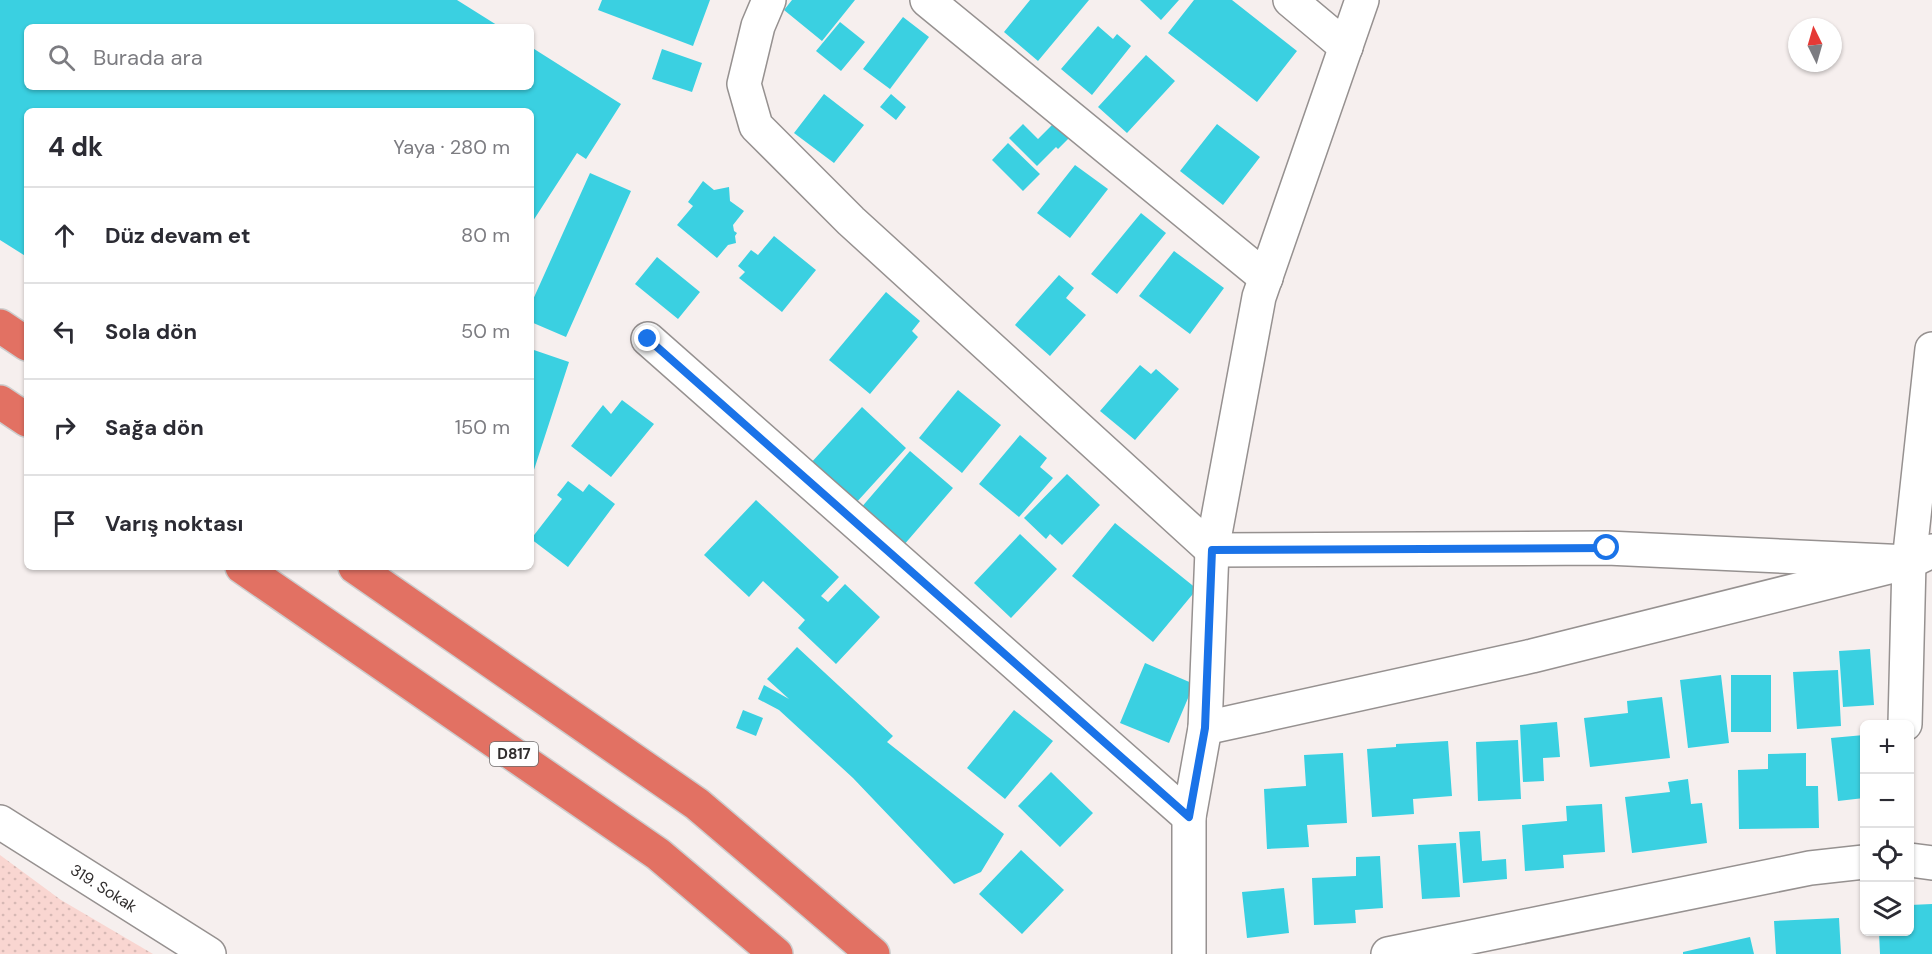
<!DOCTYPE html>
<html lang="tr">
<meta charset="utf-8">
<style>
:root{--surface:#fff;--page:#f7f7f7;--text:#2b2b33;--muted:#7c7c81;--line:#e1e1e2}
body{margin:0;font-family:"DM Sans",sans-serif;background:var(--page);color:var(--text)}
.controls{position:absolute;right:18px;bottom:18px;display:grid;overflow:hidden;border-radius:9px;box-shadow:0 2px 4px #0004}
.controls button{width:54px;height:54px;display:grid;place-items:center;padding:0;border:0;border-bottom:2px solid var(--line);background:var(--surface);color:var(--text);font:30px sans-serif}
.compass{position:absolute;left:1788px;top:18px;width:54px;height:54px;border-radius:50%;background:var(--surface);box-shadow:0 2px 4px #0004;rotate:355deg}
.stop{position:absolute;width:18px;height:18px;margin:-14px;border:4px solid #1a73e8;border-radius:50%;background:#fff}
.stop.end{background:#1a73e8;border-color:#fff;box-shadow:0 2px 6px #0008}
.list{margin:0;padding:0;list-style:none}
h2{display:flex;justify-content:space-between;align-items:center;height:78px;margin:0;padding:0 24px;font-size:26px}
h2 small{font-size:20px;font-weight:400;color:var(--muted)}
.list li{display:grid;grid-template-columns:39px 1fr auto;gap:18px;align-items:center;box-sizing:border-box;height:96px;padding:0 24px;border-top:2px solid var(--line)}
.list b{display:block;font-size:22px;white-space:nowrap}
.list em{font-size:20px;font-style:normal;color:var(--muted)}
.icon{flex:none;width:33px;height:33px;fill:none;stroke:currentColor;stroke-width:2;stroke-linecap:round;stroke-linejoin:round}
.map{position:relative;flex:none;width:1932px;height:954px;overflow:hidden}
.search{position:absolute;background:var(--surface);box-shadow:0 2px 4px #0004;left:24px;top:24px;width:510px;height:66px;display:flex;align-items:center;gap:15px;box-sizing:border-box;padding:0 21px;border-radius:9px;color:var(--muted);font-size:22px}
.panel{position:absolute;background:var(--surface);box-shadow:0 2px 4px #0004;left:24px;top:108px;width:510px;height:462px;border-radius:9px}
.map>svg:first-child{display:block}
.grass{fill:url(#grass-dots)}
.building{fill:#3ad0e1}
.lines{fill:none;stroke-linecap:round;stroke-linejoin:round}
.minor-casing{stroke:#969190;stroke-width:36}
.highway-casing{stroke:#cdcdcd;stroke-width:36}
.minor{stroke:#fff;stroke-width:33}
.highway{stroke:#e27163;stroke-width:33}
.route{stroke:#1a73e8;stroke-width:8}
.labels{text-anchor:middle;stroke-width:4.5;stroke-linejoin:round;paint-order:stroke}
.shield{fill:#fefefe;stroke:#6e6c6c;stroke-width:1.5}
.shield-label{font-size:15px;font-weight:bold;fill:#302d2d}
.street-label{font-size:16px;fill:#302d2d;stroke:#fefefe}
</style>
<div class="map">
<svg width="1932" height="954" viewBox="0 0 1932 954">
<defs>
<pattern id="grass-dots" width="8" height="8" patternUnits="userSpaceOnUse" patternTransform="scale(1.5)"><rect width="8" height="8" fill="#f9d6d1"/><path d="M2 2h.1M6 6h.1" fill="none" stroke="#d6b8b4" stroke-width="1.8" stroke-linecap="round"/></pattern>
</defs>
<rect width="100%" height="100%" fill="#f6efee"/>
<!-- grass -->
<path class="grass" d="M0 855 61 900 153 954H0Z"/>
<!-- building -->
<path class="building" d="M0 0H457L500 27H27V87H531V47L621 104 586 159 577 153 531 224V111H27V257L0 240Z
M602 0H710L693 46 598 10Z
M792 0H855L822 41 784 10Z
M1030 0H1089L1038 61 1004 32Z
M1140 0H1179L1161 20Z
M1194 0H1232L1297 51 1257 102 1168 33Z
M903 17 929 37 890 89 863 69Z
M840 22 865 42 841 71 816 51Z
M1098 26 1113 39 1117 34 1131 46 1092 95 1061 69Z
M662 49 702 63 692 92 652 79Z
M1146 55 1175 81 1127 133 1098 107Z
M824 94 864 125 834 163 794 133Z
M891 94 906 107 896 120 880 107Z
M1023 124 1038 139 1053 124 1058 129 1062 125 1072 135 1058 149 1056 147 1037 166 1009 138Z
M1217 124 1260 157 1223 205 1180 171Z
M1008 143 1040 174 1023 191 992 160Z
M1075 165 1108 189 1070 238 1037 213Z
M590 173 631 191 566 337 531 322V304Z
M703 181 714 190 729 187 730 201 744 211 733 225 734 231 737 233 735 236 736 243 728 245 717 258 677 225 693 206 688 202Z
M1141 213 1166 233 1117 294 1091 274Z
M774 236 816 270 782 312 739 278 745 272 738 266 751 250 758 255Z
M1174 251 1224 288 1190 334 1139 296Z
M657 257 700 292 678 319 635 284Z
M1059 275 1074 288 1066 298 1086 315 1050 356 1015 325Z
M886 292 920 321 912 331 918 337 870 394 829 360Z
M531 349 569 362 531 479Z
M1140 365 1151 374 1156 369 1179 389 1135 440 1100 411Z
M958 390 1001 425 962 473 919 438Z
M622 400 654 424 611 477 571 446 603 405 611 414Z
M862 407 906 448 855 504 810 464Z
M1020 435 1047 458 1040 467 1053 478 1019 517 979 484Z
M910 451 953 488 903 546 860 509Z
M1067 474 1100 505 1062 545 1050 534 1046 539 1024 518Z
M568 481 583 492 589 484 615 504 568 567 531 539 562 499 557 495Z
M756 500 839 577 821 596 828 602 845 584 880 617 836 664 798 628 805 620 763 581 749 597 704 555Z
M1115 523 1197 589 1153 642 1072 576Z
M1020 534 1057 569 1011 618 974 583Z
M797 647 893 736 887 742 1004 834 981 872 954 884 853 778 779 710 758 699 764 685 789 699 767 679Z
M1870 649 1874 705 1843 707 1839 651Z
M1145 663 1194 684 1169 743 1120 723Z
M1838 670 1841 726 1797 729 1793 672Z
M1721 675 1729 743 1688 748 1680 680Z
M1731 675H1771V732H1731Z
M1662 697 1670 758 1590 767 1584 718 1628 713 1627 701Z
M743 710 763 718 756 736 736 728Z
M1014 710 1053 741 1005 799 967 768Z
M1557 722 1560 757 1543 758 1544 781 1523 782 1520 725Z
M1864 735V798L1838 801 1831 738Z
M1518 740 1521 799 1478 801 1476 742Z
M1448 741 1452 796 1413 799 1414 814 1372 817 1367 749 1396 747V744Z
M1343 753 1347 823 1307 825 1309 847 1267 849 1264 789 1306 786 1304 755Z
M1806 753V786H1818L1819 828 1739 829 1738 770 1768 769V754Z
M1051 772 1093 813 1060 847 1018 806Z
M1688 779 1691 804 1702 803 1707 843 1632 853 1625 797 1670 792 1668 782Z
M1602 804 1605 852 1563 855 1564 868 1525 871 1522 825 1567 821 1566 806Z
M1480 831 1482 861 1506 859 1507 879 1463 883 1459 832Z
M1456 843 1460 897 1422 899 1418 845Z
M1021 850 1064 890 1022 934 979 894Z
M1380 856 1383 908 1355 910 1356 923 1314 925 1312 878 1356 876V857Z
M1284 888 1289 933 1247 938 1242 892Z
M1932 904V954H1880L1879 932H1910V905Z
M1839 918 1841 954H1776L1774 921Z
M1750 937 1754 954H1683V952Z"/>
<g class="lines">
<!-- minor casing -->
<g class="minor-casing">
<g id="minor">
<path d="M769 0 758 26 744 84 756 126 851 221 1212 550 1607 548 1909 562"/>
<path d="M927 0 1266 278"/>
<path d="M1290 0 1346 47"/>
<path d="M648 339 1189 817"/>
<path d="M1905 724 1909 562 1932 349"/>
<path d="M1205 728 1532 656 1909 562 1932 551"/>
<path id="s1" d="M0 822 209 954"/>
<path d="M1910 860 1932 863"/>
<path d="M1189 954V817L1205 728 1212 550 1259 297 1362 0"/>
<path d="M1388 954 1810 868 1864 862"/>
</g>
</g>
<!-- highway casing -->
<g class="highway-casing">
<path id="highway" d="M0 326 27 344
M0 402 27 420
M242 567 658 854 776 954
M355 567 697 804 873 954"/>
</g>
<!-- minor -->
<use href="#minor" class="minor"/>
<!-- highway -->
<use href="#highway" class="highway"/>
</g>
<g class="lines">
<!-- route -->
<path class="route" d="M648 339 1189 817 1205 728 1212 550 1607 548"/>
</g>
<g class="labels">
<!-- shield labels -->
<rect class="shield" x="490" y="742" width="48" height="24" rx="4.5"/>
<g class="shield-label">
<text x="514" y="759">D817</text>
</g>
<!-- street labels -->
<g class="street-label">
<text dy="6" stroke="none"><textPath href="#s1" startOffset="123">319. Sokak</textPath></text>
</g>
</g>
</svg>
<div class="controls">
<button>+</button>
<button>−</button>
<button><svg class="icon" aria-label="locate" viewBox="0 0 24 24"><circle cx="12" cy="12" r="6"/><path d="M12 2v4M12 18v4M2 12h4M18 12h4"/></svg></button>
<button><svg class="icon" aria-label="layers" viewBox="0 0 24 24"><path d="M12 4l9 5-9 5-9-5zM3 14l9 5 9-5"/></svg></button>
</div>
<svg class="compass" viewBox="-18 -18 36 36"><path d="M0-13l5 13h-10z" fill="#e53935"/><path d="M0 13l5-13h-10z" fill="#7c7c81"/></svg>
<div class="stop" style="left:1607px;top:548px"></div>
<div class="stop end" style="left:648px;top:339px"></div>
<div class="search"><svg class="icon" aria-label="search" viewBox="0 0 24 24"><circle cx="10" cy="10" r="6"/><path d="M15 15l6 6"/></svg>Burada ara</div>
<section class="panel">
<h2>4 dk<small>Yaya · 280 m</small></h2>
<ul class="list">
<li><svg class="icon" aria-label="ahead" viewBox="0 0 24 24"><path d="M12 20V5M6 11l6-6 6 6"/></svg><div><b>Düz devam et</b></div><em>80 m</em></li>
<li><svg class="icon" aria-label="left" viewBox="0 0 24 24"><path d="M17 20v-9H6M10 6l-5 5 5 5"/></svg><div><b>Sola dön</b></div><em>50 m</em></li>
<li><svg class="icon" aria-label="right" viewBox="0 0 24 24"><path d="M7 20v-9h11M14 6l5 5-5 5"/></svg><div><b>Sağa dön</b></div><em>150 m</em></li>
<li><svg class="icon" aria-label="arrive" viewBox="0 0 24 24"><path d="M6 21V4h12l-3 4 3 4H6"/></svg><div><b>Varış noktası</b></div></li>
</ul>
</section>
</div>
